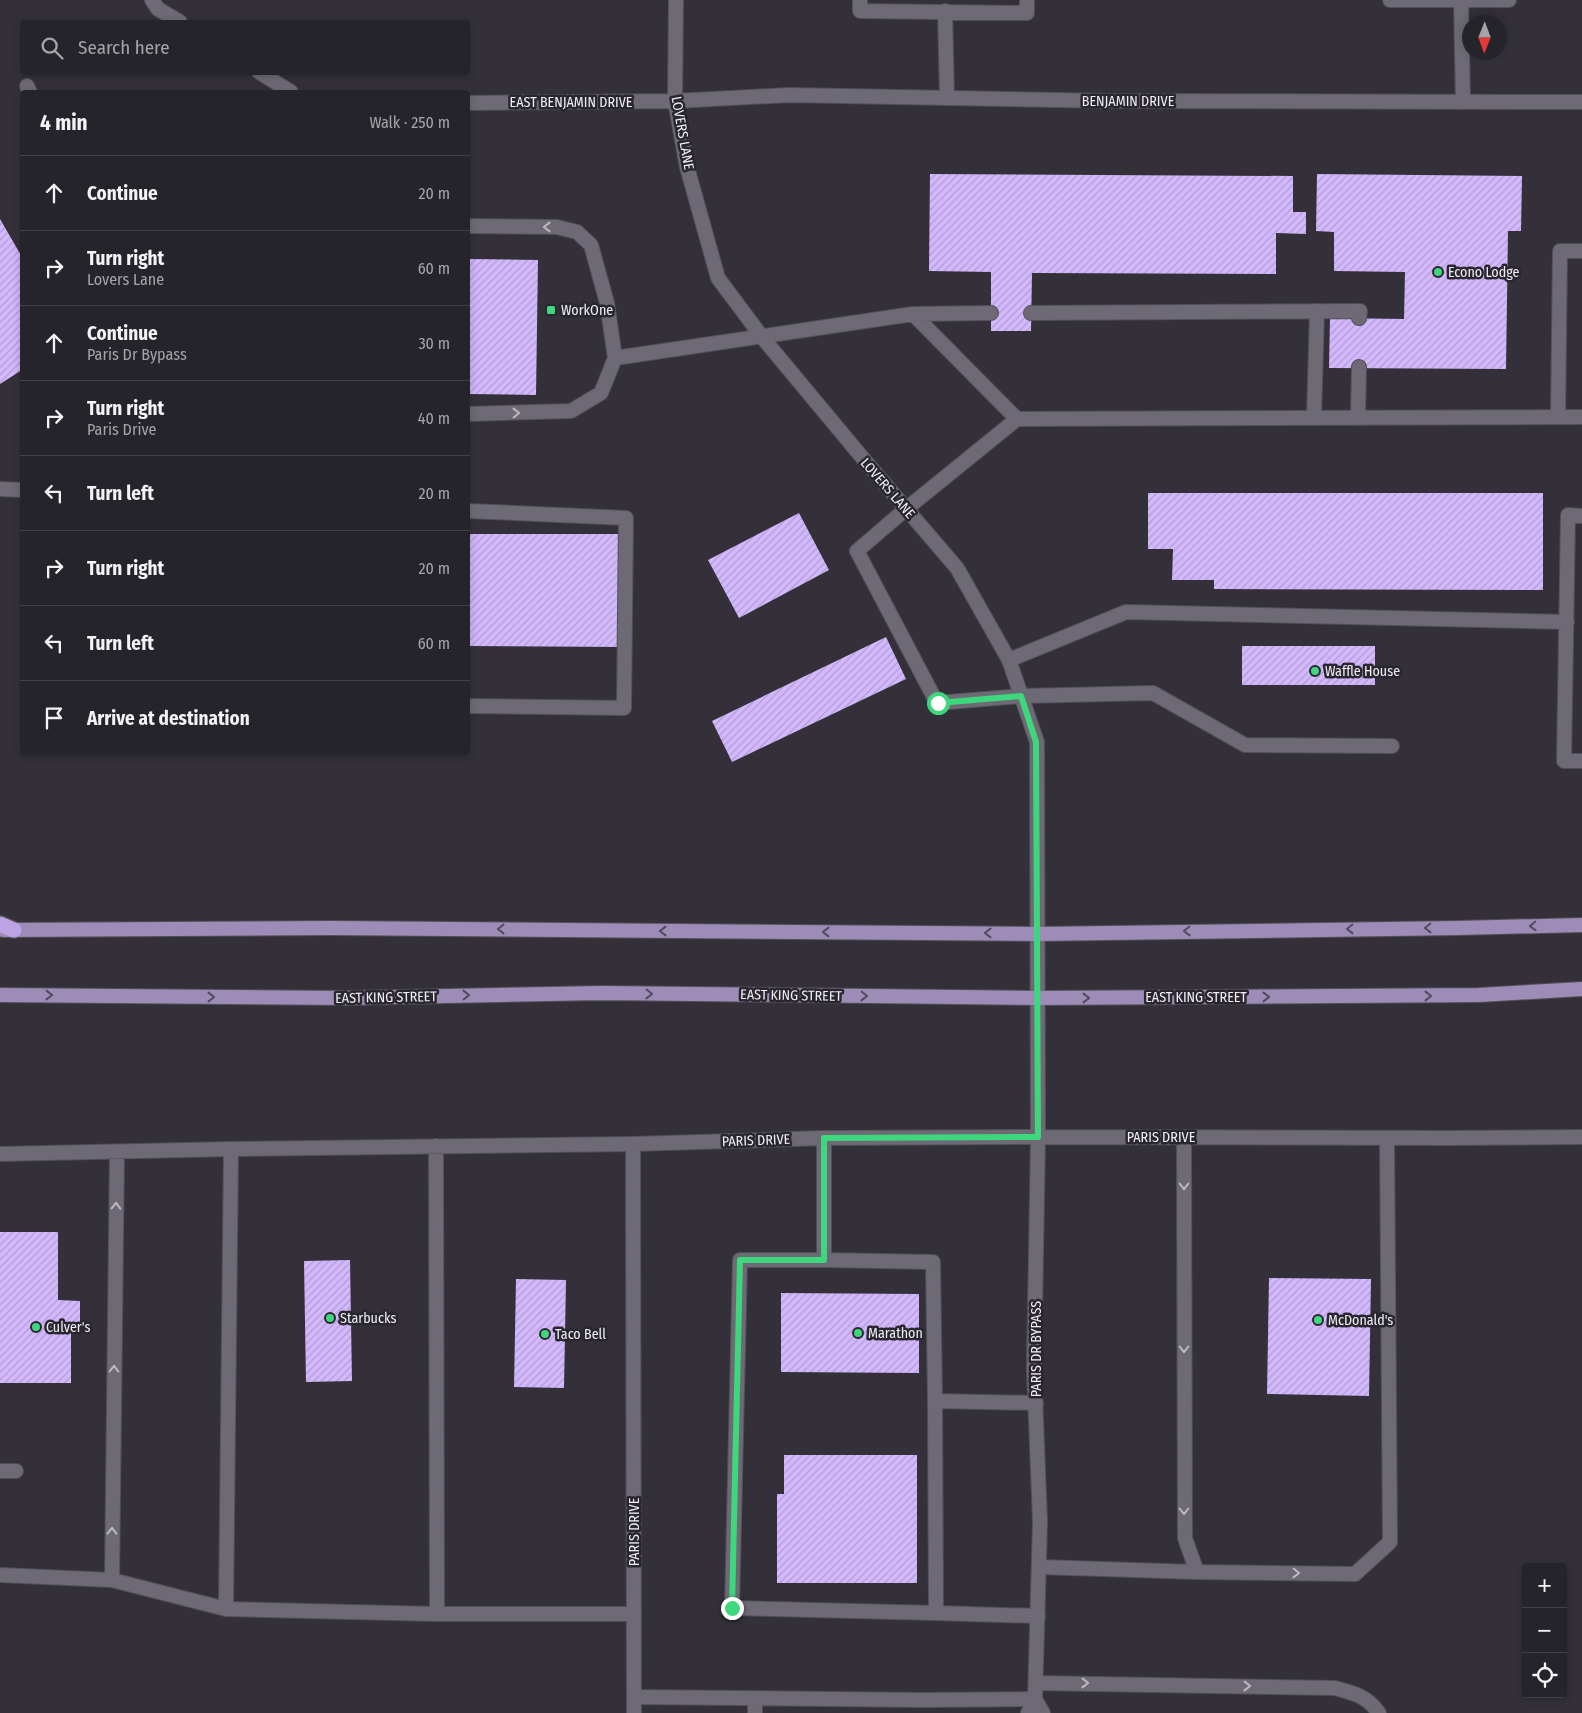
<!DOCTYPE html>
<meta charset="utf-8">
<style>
:root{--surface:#26242b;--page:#323037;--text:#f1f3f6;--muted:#a4a4a9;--line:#424147}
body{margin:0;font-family:"Fira Sans Condensed",sans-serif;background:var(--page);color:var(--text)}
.controls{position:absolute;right:15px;bottom:15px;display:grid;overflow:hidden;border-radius:5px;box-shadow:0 2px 8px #0003}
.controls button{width:45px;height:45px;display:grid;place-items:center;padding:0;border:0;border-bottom:1px solid var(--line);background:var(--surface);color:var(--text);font:25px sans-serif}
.compass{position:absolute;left:1462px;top:15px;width:45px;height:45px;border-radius:50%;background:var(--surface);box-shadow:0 2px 8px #0003;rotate:181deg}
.stop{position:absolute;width:15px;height:15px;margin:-11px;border:4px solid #3ed77d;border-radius:50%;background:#fff}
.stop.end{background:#3ed77d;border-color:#fff;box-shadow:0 1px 5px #0008}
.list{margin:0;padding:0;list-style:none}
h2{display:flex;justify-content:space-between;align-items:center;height:65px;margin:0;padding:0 20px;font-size:21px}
h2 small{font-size:16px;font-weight:400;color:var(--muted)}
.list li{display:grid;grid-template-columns:32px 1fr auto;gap:15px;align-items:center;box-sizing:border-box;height:75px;padding:0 20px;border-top:1px solid var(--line)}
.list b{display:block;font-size:19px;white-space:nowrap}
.list p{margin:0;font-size:16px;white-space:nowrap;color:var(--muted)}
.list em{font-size:16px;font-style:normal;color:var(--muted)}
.icon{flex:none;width:28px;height:28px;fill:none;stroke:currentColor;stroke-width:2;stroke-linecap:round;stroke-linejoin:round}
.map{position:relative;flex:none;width:1582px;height:1713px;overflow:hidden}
.search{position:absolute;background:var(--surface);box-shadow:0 2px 8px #0003;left:20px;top:20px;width:450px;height:55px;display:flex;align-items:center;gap:12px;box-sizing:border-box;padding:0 18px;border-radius:5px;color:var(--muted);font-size:19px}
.panel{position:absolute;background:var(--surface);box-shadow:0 2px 8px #0003;left:20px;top:90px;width:450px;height:665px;border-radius:5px}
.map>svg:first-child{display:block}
.building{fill:url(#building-hatch)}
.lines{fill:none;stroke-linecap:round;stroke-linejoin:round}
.service-casing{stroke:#525057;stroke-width:16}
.minor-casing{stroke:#525057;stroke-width:16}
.primary-casing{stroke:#525057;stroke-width:16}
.motorway-casing{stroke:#525057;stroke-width:18}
.service{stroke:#6e6a75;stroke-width:14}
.minor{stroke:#6e6a75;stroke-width:14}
.primary{stroke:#9d8cb7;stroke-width:14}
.motorway{stroke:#bca3e3;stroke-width:15}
.oneway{stroke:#bcb9c1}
.oneway2{stroke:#524a5f}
.route{stroke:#3ed77d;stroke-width:6}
.poi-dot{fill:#3ed77d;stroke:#29262f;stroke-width:2}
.labels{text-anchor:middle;stroke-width:5;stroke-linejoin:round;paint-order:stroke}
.street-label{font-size:14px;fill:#f0eef4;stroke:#29262f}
.poi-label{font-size:14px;fill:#f0eef4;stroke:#29262f;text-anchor:start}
</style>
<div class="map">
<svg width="1582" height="1713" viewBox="0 0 1582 1713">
<defs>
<pattern id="building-hatch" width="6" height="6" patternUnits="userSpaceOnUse" patternTransform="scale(1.25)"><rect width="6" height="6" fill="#d3b8fd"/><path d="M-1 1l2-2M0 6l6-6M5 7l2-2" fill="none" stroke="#b09cd0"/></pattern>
</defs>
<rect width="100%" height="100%" fill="#333039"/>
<!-- building -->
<path class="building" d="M930 174 1293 176V212H1306V234L1276 233V274L1032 273 1031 331H991V272L929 271Z
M1317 174 1522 176 1521 231H1508L1506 369 1329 368 1330 318 1404 319 1405 272 1334 271V232L1316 231Z
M0 219 22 257V370L0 384Z
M468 259 538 260 536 395 468 394Z
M1148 493H1543V590L1214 589V580H1172L1173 549H1148Z
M799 513 829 570 739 618 708 560Z
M468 534H621V647L468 646Z
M886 637 906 679 732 762 712 721Z
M1242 646H1375V685H1242Z
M0 1232H58V1300L80 1301V1325L71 1324V1383H0Z
M350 1260 352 1381 306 1382 304 1261Z
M1269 1278 1371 1279 1369 1396 1267 1394Z
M516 1279 566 1280 564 1388 514 1387Z
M781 1293 919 1294V1373L781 1372Z
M784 1455H917V1583H777V1494H784Z"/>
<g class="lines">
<!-- service casing -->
<g class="service-casing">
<path id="service" d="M860 0V11L1027 13V0
M1390 0H1509
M1461 0 1463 102
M945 11 947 98
M27 86 30 92
M468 226 557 227 577 232 591 245 607 303 615 358 913 314 1017 419 906 509 857 551 937 703 1021 696 1153 693 1245 745 1392 746
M1031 313 1360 311 1359 318
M913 314 991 313
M468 414 571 411 601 393 615 358
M1358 417 1359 367
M1558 417 1560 251H1582
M1314 418 1317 311
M1017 419 1582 417
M0 489 22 490
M468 511 626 518 624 708 468 706
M1582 516 1568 515 1564 761H1582
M1009 660 1126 612 1567 622
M1184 1137 1185 1538 1197 1572 1355 1574 1390 1542 1387 1138
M824 1138V1260L933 1262 935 1401 1036 1403
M1447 1138 1582 1137
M633 1144 231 1149 226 1609 437 1614H634
M436 1146 437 1614
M0 1154 231 1149
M824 1260H740L732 1608 936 1613
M935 1401 936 1613 1038 1616
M0 1471H16
M1039 1567 1197 1572
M0 1575 112 1580 226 1609
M112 1580 117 1152
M1036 1683 1335 1688C1354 1693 1367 1696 1379 1713
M634 1697 922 1700 1035 1699
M755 1713V1698"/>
</g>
<!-- minor casing -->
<g class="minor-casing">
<path id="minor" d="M152 0 158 9 180 22
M676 0 675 101 687 167 718 278 762 337 866 462 957 568 1009 660 1037 742 1038 1137 1034 1369 1040 1522 1035 1699
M259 72 291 92
M468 103 675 101 789 95 1111 101 1582 102
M634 1713 633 1144 824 1138 1038 1137 1447 1138
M1028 1713 1035 1699 1043 1713"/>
</g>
<!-- primary casing -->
<g class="primary-casing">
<path id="primary" d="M3 930 330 928 1037 934 1458 928 1582 925
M0 995 347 998 601 993 1037 998 1479 995 1582 989"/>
</g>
<!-- motorway casing -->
<g class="motorway-casing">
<path id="motorway" d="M0 924 14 930"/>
</g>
<!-- service -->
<use href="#service" class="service"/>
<!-- minor -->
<use href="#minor" class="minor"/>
<!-- primary -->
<use href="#primary" class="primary"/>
<!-- motorway -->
<use href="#motorway" class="motorway"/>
</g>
<!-- one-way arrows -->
<defs><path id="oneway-chevron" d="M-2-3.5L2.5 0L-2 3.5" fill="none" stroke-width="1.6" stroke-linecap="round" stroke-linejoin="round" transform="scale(1.25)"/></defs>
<g class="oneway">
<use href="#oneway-chevron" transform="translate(547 227) rotate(-180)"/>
<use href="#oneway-chevron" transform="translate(516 413) rotate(-1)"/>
<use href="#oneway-chevron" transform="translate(1184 1186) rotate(90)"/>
<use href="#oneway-chevron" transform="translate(116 1206) rotate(-89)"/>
<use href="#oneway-chevron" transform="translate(1184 1349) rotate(90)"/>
<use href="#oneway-chevron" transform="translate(114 1369) rotate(-89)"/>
<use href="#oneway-chevron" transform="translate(1184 1511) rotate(90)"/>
<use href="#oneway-chevron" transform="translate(112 1531) rotate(-89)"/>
<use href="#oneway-chevron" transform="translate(1296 1573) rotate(1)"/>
<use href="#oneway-chevron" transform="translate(1085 1683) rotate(1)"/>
<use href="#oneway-chevron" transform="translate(1247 1686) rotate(1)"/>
</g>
<g class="oneway2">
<use href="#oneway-chevron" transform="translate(1533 926) rotate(178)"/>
<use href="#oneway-chevron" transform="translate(1428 928) rotate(179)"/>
<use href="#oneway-chevron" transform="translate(501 929) rotate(-180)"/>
<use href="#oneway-chevron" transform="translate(1350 929) rotate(179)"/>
<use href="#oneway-chevron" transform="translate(663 931) rotate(-180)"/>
<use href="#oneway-chevron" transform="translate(1187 931) rotate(179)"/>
<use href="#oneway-chevron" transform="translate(826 932) rotate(-180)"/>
<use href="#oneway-chevron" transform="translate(988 933) rotate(-180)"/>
<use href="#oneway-chevron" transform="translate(649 994) rotate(1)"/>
<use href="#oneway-chevron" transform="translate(49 995)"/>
<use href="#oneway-chevron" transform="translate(466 995) rotate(-1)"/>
<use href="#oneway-chevron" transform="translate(864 996) rotate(1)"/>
<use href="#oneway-chevron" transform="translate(1428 996)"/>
<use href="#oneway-chevron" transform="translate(211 997)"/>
<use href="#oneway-chevron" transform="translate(1266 997)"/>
<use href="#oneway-chevron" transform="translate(1086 998)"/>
</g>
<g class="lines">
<!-- route -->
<path class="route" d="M732 1608 740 1260H824V1138L1038 1137 1036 742 1021 696 938 703"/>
</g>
<!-- markers -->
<g class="poi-dot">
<circle cx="1438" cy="272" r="5"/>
<rect x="546" y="305" width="10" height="10" rx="2.5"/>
<circle cx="1315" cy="671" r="5"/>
<circle cx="330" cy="1318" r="5"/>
<circle cx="1318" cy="1320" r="5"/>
<circle cx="36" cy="1327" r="5"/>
<circle cx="858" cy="1333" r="5"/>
<circle cx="545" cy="1334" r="5"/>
</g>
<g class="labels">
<!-- street labels -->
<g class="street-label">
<text x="1128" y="106">BENJAMIN DRIVE</text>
<text x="571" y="107">EAST BENJAMIN DRIVE</text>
<text transform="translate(683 133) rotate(80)" y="5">LOVERS LANE</text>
<text transform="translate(888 488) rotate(49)" y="5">LOVERS LANE</text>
<text transform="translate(791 995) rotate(1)" y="5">EAST KING STREET</text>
<text transform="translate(386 997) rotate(-1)" y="5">EAST KING STREET</text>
<text x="1196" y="1002">EAST KING STREET</text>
<text x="1161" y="1142">PARIS DRIVE</text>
<text transform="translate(756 1140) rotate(-2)" y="5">PARIS DRIVE</text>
<text transform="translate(1036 1349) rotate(-90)" y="5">PARIS DR BYPASS</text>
<text transform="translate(634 1532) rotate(-90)" y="5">PARIS DRIVE</text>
</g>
<!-- poi labels -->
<g class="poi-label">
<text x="1448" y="277">Econo Lodge</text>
<text x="561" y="315">WorkOne</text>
<text x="1325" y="676">Waffle House</text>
<text x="340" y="1323">Starbucks</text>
<text x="1328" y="1325">McDonald's</text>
<text x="46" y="1332">Culver's</text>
<text x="868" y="1338">Marathon</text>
<text x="555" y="1339">Taco Bell</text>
</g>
</g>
</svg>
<div class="controls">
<button>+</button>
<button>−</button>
<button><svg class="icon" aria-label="locate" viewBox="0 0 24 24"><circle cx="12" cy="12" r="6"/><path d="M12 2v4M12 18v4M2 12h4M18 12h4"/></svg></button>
</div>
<svg class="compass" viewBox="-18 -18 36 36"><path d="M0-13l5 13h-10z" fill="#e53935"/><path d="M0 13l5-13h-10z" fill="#a4a4a9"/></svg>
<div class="stop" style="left:938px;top:703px"></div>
<div class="stop end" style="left:732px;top:1608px"></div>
<div class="search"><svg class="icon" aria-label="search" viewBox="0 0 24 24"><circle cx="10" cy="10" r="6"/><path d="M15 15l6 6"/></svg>Search here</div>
<section class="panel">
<h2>4 min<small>Walk · 250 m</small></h2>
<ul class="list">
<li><svg class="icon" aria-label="ahead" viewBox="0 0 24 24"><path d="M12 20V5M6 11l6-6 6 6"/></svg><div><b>Continue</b></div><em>20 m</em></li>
<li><svg class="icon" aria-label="right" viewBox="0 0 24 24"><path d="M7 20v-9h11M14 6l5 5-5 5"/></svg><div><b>Turn right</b><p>Lovers Lane</p></div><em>60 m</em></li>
<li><svg class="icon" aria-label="ahead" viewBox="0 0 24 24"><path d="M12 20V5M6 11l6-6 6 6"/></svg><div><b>Continue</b><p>Paris Dr Bypass</p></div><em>30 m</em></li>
<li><svg class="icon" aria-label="right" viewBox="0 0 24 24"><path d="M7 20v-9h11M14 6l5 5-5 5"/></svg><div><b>Turn right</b><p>Paris Drive</p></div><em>40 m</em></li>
<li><svg class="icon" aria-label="left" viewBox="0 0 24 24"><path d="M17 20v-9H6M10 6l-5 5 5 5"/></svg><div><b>Turn left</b></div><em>20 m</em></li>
<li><svg class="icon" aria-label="right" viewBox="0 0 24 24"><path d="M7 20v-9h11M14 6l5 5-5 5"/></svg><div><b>Turn right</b></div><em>20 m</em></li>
<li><svg class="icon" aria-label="left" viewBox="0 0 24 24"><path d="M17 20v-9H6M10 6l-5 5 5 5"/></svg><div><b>Turn left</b></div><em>60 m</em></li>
<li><svg class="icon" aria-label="arrive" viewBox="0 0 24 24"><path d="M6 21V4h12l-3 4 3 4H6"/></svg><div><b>Arrive at destination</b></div></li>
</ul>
</section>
</div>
